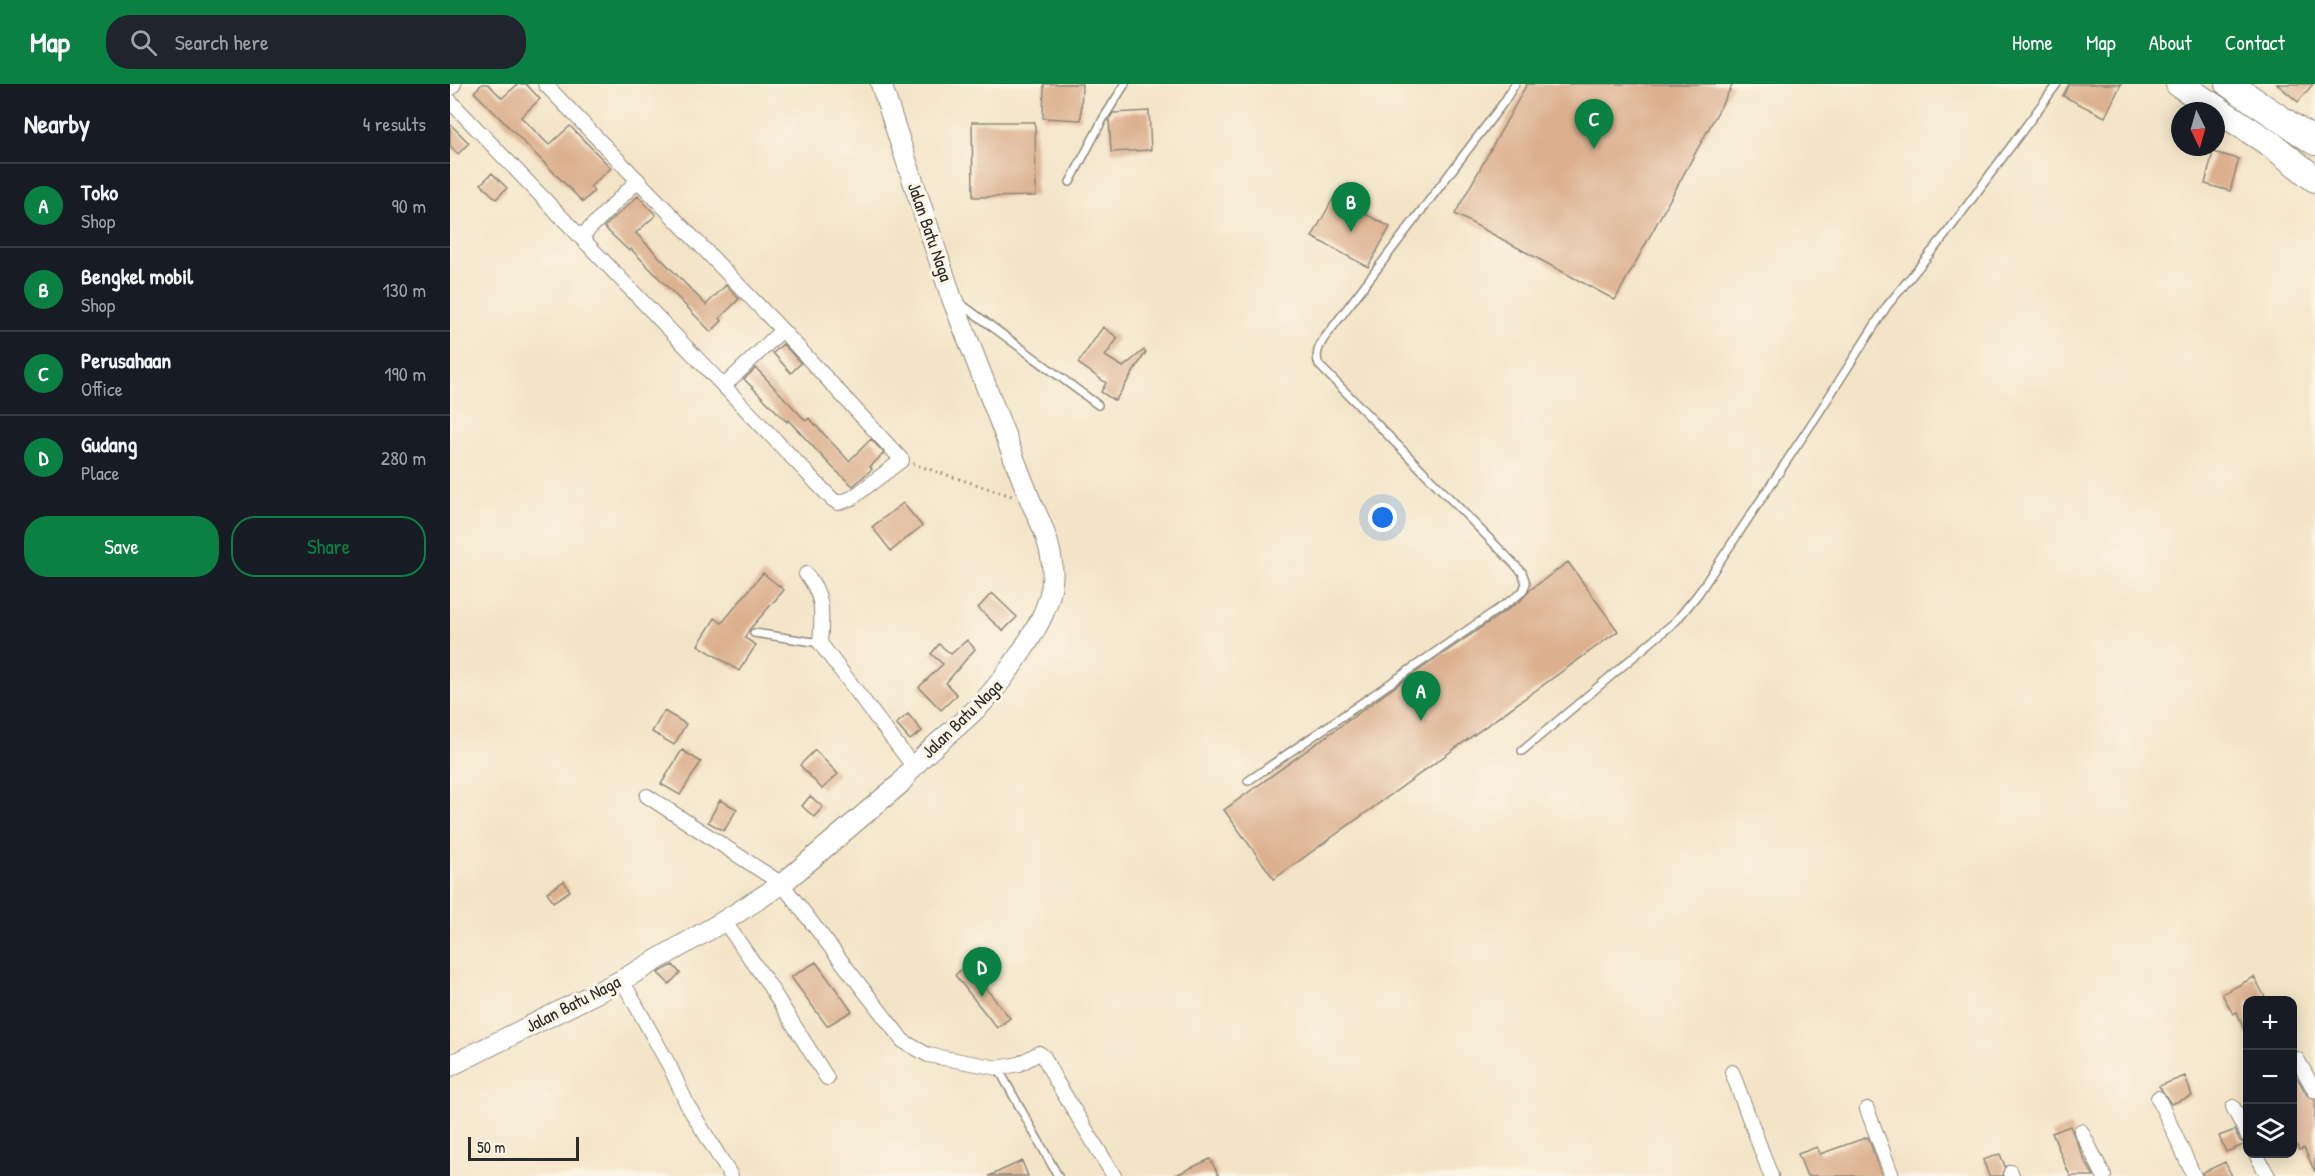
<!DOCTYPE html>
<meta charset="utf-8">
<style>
:root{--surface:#171b24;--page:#20242c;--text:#f1f3f6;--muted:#9ea1a6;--line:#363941;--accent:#0b8043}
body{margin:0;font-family:"Patrick Hand",sans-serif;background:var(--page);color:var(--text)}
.controls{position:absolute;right:18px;bottom:18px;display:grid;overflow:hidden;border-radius:12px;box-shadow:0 3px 15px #0003}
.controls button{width:54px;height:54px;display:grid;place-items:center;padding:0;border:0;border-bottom:2px solid var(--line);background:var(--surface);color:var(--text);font:30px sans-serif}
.compass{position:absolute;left:1721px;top:18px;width:54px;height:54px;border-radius:50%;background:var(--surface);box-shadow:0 3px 15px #0003;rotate:175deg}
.scale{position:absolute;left:18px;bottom:15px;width:111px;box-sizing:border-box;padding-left:6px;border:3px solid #2b2b2b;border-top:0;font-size:16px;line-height:21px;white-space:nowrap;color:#2b2b2b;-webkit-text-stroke:4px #fcf5e5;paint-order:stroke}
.you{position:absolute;left:933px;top:434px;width:21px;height:21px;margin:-15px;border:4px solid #fff;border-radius:50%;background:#1a73e8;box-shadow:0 0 0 9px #1a73e833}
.badge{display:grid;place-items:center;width:39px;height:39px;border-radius:50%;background:var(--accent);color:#fff;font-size:20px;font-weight:700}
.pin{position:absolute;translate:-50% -50px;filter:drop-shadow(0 2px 3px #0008)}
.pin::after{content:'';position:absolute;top:32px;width:21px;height:18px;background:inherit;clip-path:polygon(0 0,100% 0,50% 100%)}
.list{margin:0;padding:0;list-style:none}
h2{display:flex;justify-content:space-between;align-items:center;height:78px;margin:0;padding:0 24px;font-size:26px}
h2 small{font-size:20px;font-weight:400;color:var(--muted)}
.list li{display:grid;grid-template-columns:39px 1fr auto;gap:18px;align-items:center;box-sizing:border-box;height:84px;padding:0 24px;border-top:2px solid var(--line)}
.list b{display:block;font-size:22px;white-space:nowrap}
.list p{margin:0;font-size:20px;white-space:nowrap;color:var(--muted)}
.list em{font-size:20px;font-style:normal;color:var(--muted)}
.actions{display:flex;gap:12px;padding:18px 24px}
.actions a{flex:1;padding:14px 0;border:2px solid var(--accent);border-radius:24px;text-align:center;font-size:21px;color:var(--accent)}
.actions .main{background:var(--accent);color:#fff}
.icon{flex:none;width:33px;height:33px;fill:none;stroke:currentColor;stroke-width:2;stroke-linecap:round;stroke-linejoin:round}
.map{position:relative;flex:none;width:1865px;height:1092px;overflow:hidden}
header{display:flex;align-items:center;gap:36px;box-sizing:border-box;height:84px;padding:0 30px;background:var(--accent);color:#fff}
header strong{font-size:28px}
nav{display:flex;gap:33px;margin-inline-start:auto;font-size:21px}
.search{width:420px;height:54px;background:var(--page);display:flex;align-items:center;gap:15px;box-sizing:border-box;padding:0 21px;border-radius:24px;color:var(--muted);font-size:22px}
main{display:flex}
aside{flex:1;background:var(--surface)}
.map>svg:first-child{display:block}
.building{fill:#dcb08f}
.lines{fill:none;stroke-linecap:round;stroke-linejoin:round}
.lane-casing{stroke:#8f8879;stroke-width:10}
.street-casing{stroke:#8f8879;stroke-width:16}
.secondary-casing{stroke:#8f8879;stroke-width:22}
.highway-casing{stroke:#8f8879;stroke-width:28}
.path{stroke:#8f8879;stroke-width:3;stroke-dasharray:1.5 4.5;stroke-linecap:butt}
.lane{stroke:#fff;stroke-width:7}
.street{stroke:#fff;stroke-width:14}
.secondary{stroke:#fff;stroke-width:20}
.highway{stroke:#fff;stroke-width:26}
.labels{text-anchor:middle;stroke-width:6;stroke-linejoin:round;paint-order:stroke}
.street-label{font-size:18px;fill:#2b2b2b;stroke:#fcf5e5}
</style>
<header>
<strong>Map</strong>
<div class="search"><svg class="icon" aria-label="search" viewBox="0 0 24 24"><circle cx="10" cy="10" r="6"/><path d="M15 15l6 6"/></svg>Search here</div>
<nav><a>Home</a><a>Map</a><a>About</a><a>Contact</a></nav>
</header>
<main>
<aside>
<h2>Nearby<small>4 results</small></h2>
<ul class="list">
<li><span class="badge">A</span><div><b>Toko</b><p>Shop</p></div><em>90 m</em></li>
<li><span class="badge">B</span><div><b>Bengkel mobil</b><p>Shop</p></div><em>130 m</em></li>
<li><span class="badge">C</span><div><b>Perusahaan</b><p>Office</p></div><em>190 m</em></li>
<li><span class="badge">D</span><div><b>Gudang</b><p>Place</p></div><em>280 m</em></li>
</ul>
<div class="actions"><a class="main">Save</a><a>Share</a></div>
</aside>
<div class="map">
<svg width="1865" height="1092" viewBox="0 0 1865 1092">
<rect width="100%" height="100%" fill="#fcf5e5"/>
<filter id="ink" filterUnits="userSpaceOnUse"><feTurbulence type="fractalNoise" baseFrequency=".0167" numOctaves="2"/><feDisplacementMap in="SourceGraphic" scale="12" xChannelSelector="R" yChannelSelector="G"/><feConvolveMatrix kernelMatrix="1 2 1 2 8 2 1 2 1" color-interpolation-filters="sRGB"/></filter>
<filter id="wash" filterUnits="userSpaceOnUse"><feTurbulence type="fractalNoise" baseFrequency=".008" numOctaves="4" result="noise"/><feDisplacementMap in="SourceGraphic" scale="24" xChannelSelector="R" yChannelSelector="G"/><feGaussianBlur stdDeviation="1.35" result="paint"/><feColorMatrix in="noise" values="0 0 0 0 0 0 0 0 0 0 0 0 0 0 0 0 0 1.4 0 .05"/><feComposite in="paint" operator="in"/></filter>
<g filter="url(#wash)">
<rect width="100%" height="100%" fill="#f3e4c7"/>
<g id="blocks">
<!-- building -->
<path class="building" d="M32 0H38L52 14 68 0H76L90 15 71 33 99 61 120 42 161 84 140 103 144 107 133 118 24 8Z
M594 0H632L631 36 593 34Z
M1077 0H1283L1165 216 1005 130Z
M1619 0H1671L1655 33 1613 12Z
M1827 0H1863L1848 18Z
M699 27 701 66 661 68 659 35 663 29Z
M522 38H585L586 112 523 113Z
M0 40 19 59 8 70 0 62Z
M1763 68 1789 75 1780 107 1755 100Z
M42 89 57 104 46 115 31 100Z
M188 112 206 131 186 149 256 221 276 201 289 215 270 234 272 237 261 248 181 165 179 167 154 143Z
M884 113 940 143 918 183 862 153Z
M653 243 668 254 655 272 673 283 694 266 696 268 665 317 651 308 656 299 628 279Z
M333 260 351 279 341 289 323 269Z
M306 284 356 337 359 334 399 377 421 355 434 369 420 383 422 385 403 402 384 385 338 336 337 338 294 295Z
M453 419 472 442 441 467 422 443Z
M1118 478 1168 547 824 795 774 726 946 602 1070 517 1080 506Z
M313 489 334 506 299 546 295 554 306 561 289 587 248 561 265 534 272 539Z
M542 509 567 533 553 547 528 524Z
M517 556 525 565 496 599 507 611 491 626 469 603 493 580 481 570 489 560 501 570Z
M214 627 236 640 224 661 202 648Z
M458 630 472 647 460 656 446 640Z
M232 666 251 678 230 711 211 700Z
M365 666 388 690 372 705 350 681Z
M360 712 373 723 364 733 352 722Z
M270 716 287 725 274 747 258 738Z
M114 797 120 807 103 818 97 808Z
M366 878 402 927 377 942 341 893Z
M223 881 230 889 219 900 208 889Z
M517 881 560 934 547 944 505 891Z
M1804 893 1815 913 1808 916H1797V954L1787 928 1783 930 1772 910Z
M1842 985 1857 1011 1865 1016V1088L1854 1064 1849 1066 1842 1051Z
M1735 992 1742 1012 1721 1020 1709 1002Z
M1620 1042 1635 1077 1644 1092H1620L1602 1049Z
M1785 1046 1790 1057 1796 1060 1776 1068 1769 1052Z
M1418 1053 1432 1092H1357L1348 1070 1367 1063 1370 1070Z
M1550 1070 1555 1082 1553 1092H1539L1533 1076Z
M760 1075 769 1092H724Z
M572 1077 578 1092H539Z
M1775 1078 1782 1092H1753L1752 1089Z"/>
</g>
</g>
<g filter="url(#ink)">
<use href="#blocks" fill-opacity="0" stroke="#8f8879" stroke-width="1.5"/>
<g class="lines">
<!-- lane casing -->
<g class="lane-casing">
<path id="lane" d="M620 98 653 35 675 0
M510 219 648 321
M304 549 370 559
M1072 667 1226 537 1248 510 1368 330 1437 222 1496 150 1607 0
M798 697 1067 512 1073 507 1076 499 1072 488 869 281C865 271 868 265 873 256L1054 18 1065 0
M548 984 608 1092"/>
</g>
<!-- street casing -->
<g class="street-casing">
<path id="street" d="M0 5 4 0
M0 17 382 415 388 419 402 414 452 376 332 246 95 0
M131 153 188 96
M274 302 332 246
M356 490C375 512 372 531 370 559L463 682
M197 712 332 800 453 957 478 971 548 984 569 980 589 969 594 973 605 995 664 1092
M274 837 317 898 377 994
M172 896 220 983 238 1022 281 1092
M1847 975 1865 1007
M1282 988 1321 1092
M1708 1014 1744 1092
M1783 1023 1798 1052
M1417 1025 1442 1092
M1631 1047 1654 1092
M1806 1070 1818 1092
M1561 1088 1562 1092"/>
</g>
<!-- secondary casing -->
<g class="secondary-casing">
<path id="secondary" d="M0 982 172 896 274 837 332 800 451 699C471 669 501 650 526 625 544 608 558 588 572 567 610 510 612 480 581 418L501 212 431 0"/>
</g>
<!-- highway casing -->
<g class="highway-casing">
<path id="highway" d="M1729 0 1822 61 1865 95
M1779 0 1865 58"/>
</g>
<!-- path -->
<path class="path" d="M463 380 562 412
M1169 1092H1177"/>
<!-- lane -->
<use href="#lane" class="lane"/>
<!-- street -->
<use href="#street" class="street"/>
<!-- secondary -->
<use href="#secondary" class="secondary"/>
<!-- highway -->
<use href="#highway" class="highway"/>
</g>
</g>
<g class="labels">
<!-- street labels -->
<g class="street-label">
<text transform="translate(480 148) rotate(71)" y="6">Jalan Batu Naga</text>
<text transform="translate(512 635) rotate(-44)" y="6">Jalan Batu Naga</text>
<text transform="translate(123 920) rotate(-27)" y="6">Jalan Batu Naga</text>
</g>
</g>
</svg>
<div class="controls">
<button>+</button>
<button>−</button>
<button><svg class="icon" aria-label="layers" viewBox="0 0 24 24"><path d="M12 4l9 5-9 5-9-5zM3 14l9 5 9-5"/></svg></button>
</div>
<svg class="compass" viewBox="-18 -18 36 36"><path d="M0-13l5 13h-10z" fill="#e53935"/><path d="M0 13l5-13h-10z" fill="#9ea1a6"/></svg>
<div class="scale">50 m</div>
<div class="you"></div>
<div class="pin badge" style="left:971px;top:637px">A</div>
<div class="pin badge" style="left:901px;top:148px">B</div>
<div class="pin badge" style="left:1144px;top:65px">C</div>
<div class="pin badge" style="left:532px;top:913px">D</div>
</div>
</main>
